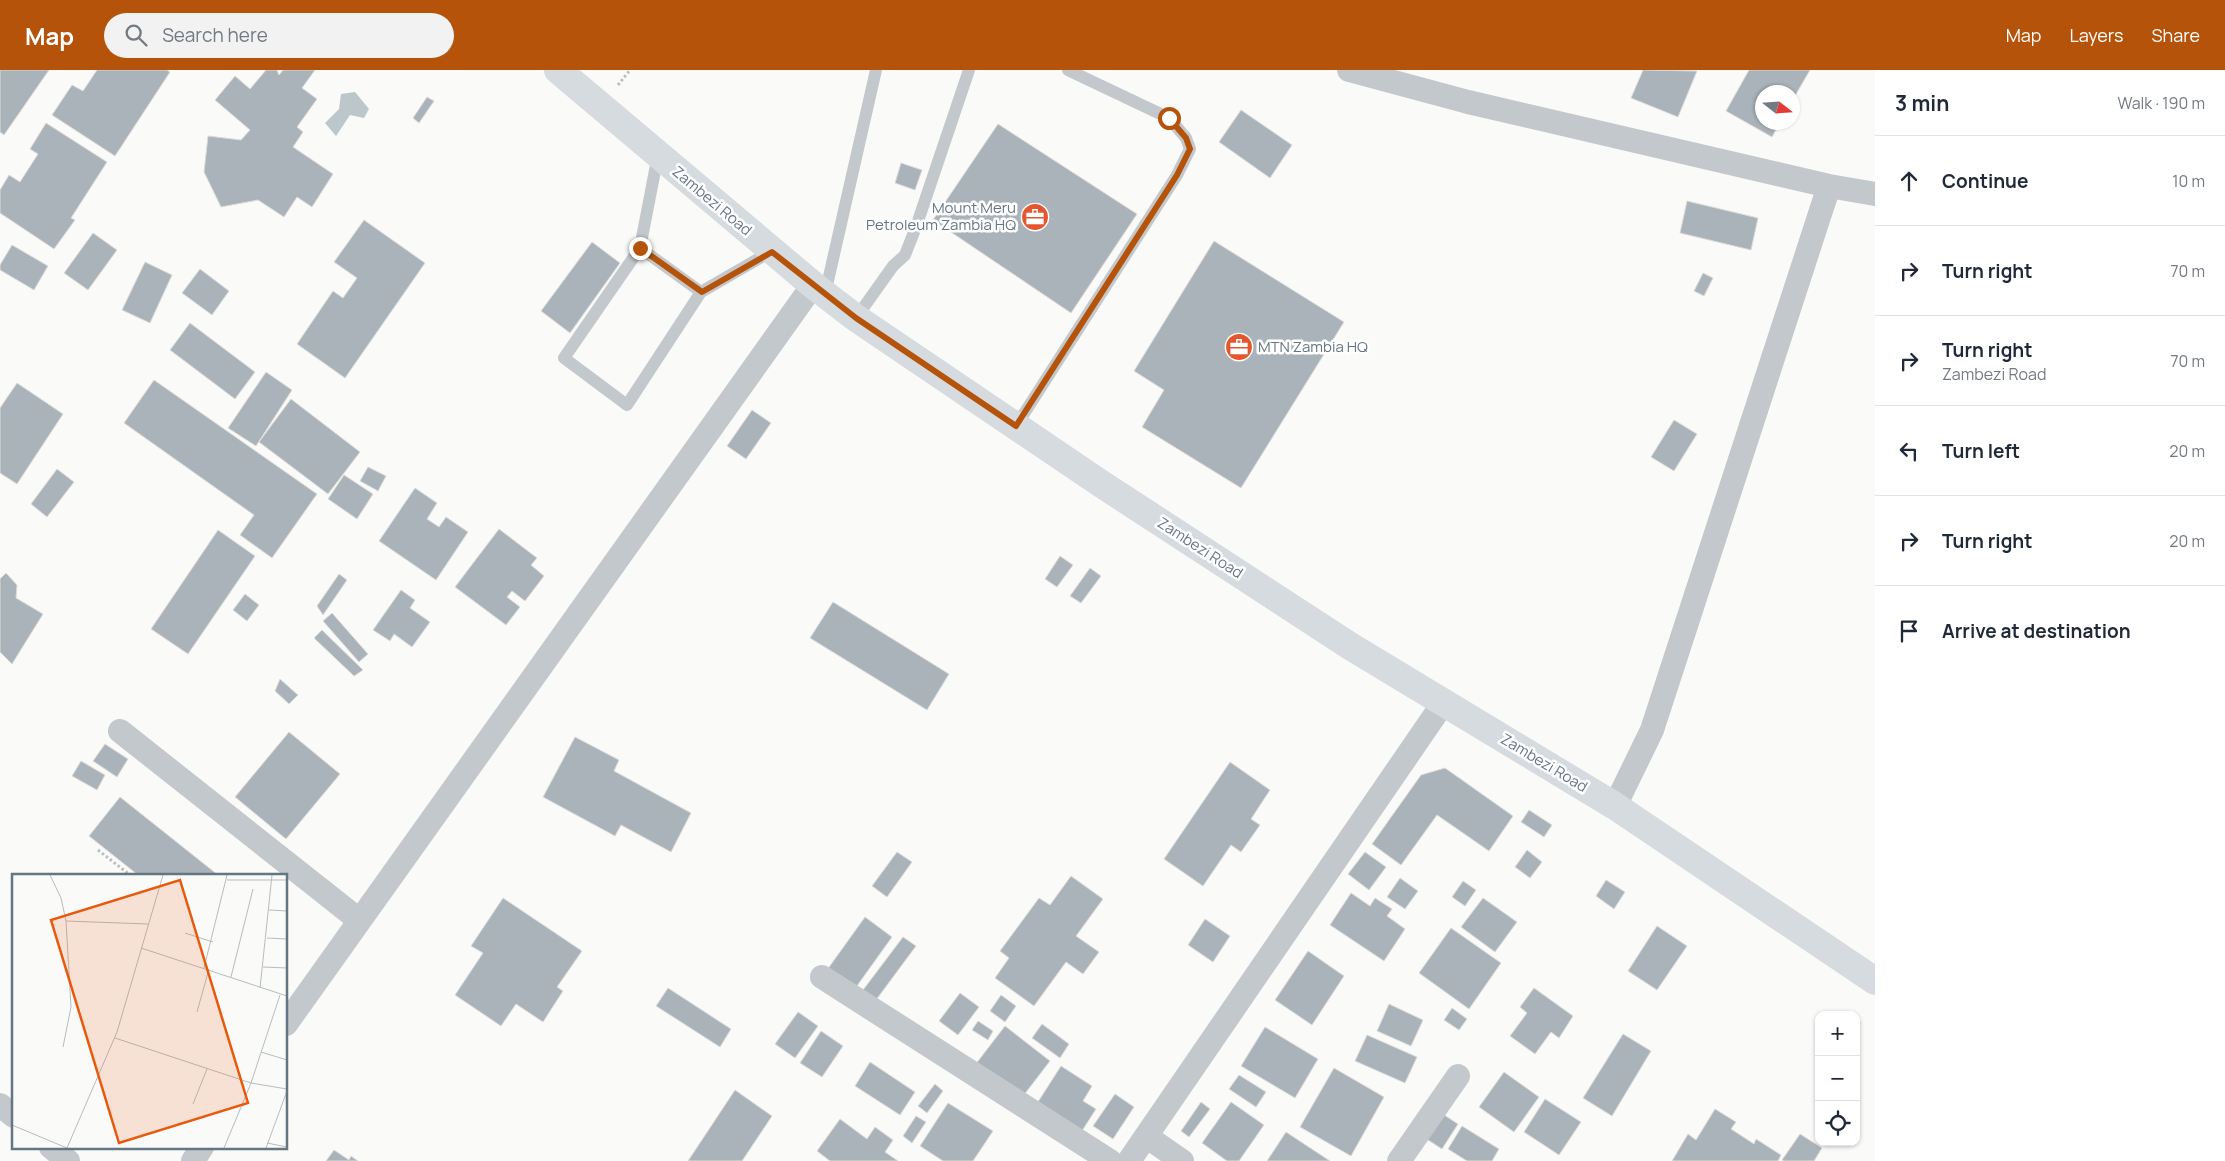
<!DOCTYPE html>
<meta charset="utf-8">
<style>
:root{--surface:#fff;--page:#f2f2f3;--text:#1f2937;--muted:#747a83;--line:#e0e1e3;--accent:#b45309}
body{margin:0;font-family:Manrope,sans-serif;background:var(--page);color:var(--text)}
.controls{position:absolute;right:15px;bottom:15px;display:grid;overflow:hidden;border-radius:10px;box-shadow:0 1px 4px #0004}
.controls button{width:45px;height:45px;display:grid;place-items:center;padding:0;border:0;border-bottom:1px solid var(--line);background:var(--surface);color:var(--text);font:25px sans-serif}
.compass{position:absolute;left:1755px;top:15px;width:45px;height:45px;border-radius:50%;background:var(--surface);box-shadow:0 1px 4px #0004;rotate:107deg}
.stop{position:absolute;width:15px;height:15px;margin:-11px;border:4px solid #b45309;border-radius:50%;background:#fff}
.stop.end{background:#b45309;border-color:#fff;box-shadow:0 1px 5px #0008}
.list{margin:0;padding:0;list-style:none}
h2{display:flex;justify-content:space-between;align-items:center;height:65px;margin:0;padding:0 20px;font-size:21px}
h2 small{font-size:16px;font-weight:400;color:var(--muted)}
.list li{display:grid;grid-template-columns:32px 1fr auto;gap:15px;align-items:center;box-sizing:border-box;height:90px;padding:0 20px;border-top:1px solid var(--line)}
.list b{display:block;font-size:19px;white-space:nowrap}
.list p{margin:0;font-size:16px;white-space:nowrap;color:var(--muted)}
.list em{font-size:16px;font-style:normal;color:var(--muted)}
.icon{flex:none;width:28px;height:28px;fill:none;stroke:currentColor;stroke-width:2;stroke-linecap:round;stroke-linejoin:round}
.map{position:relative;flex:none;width:1875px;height:1091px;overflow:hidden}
header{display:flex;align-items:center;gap:30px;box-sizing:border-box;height:70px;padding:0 25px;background:var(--accent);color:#fff}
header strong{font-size:24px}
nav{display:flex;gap:28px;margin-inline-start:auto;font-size:18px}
.search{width:350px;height:45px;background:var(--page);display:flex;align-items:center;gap:12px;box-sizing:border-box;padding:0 18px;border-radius:28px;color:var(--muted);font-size:19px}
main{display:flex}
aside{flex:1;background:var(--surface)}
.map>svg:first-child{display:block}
.water{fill:#bbc7cb}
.building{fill:#aab3b9;stroke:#dcdcda}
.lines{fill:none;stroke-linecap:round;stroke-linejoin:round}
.path{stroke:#bbbfc2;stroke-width:3;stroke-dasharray:2.5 2.5;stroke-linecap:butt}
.lane{stroke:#c3c8cc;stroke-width:12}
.street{stroke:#c3c8cc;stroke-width:24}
.secondary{stroke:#d6dbdf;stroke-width:28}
.route{stroke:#b45309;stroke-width:6}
.labels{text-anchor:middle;stroke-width:5;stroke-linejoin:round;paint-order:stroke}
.street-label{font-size:15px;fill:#657683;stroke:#fff}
.poi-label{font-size:15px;fill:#657683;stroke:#fff;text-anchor:end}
.inset-road{fill:none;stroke:#b5bdc2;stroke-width:1}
.view{fill:#e8590c;fill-opacity:0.15;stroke:#e8590c;stroke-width:2.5}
.inset-edge{fill:none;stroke:#657683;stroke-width:2.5}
</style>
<header>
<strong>Map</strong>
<div class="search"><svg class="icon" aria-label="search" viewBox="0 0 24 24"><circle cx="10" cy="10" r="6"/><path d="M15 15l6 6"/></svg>Search here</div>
<nav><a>Map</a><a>Layers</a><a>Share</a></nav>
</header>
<main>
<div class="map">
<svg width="1875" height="1091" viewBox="0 0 1875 1091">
<rect width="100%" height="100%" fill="#fafaf8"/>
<!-- water -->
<path class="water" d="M355 22 369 39 364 48 350 45 336 66 325 53 339 39 341 24Z"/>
<!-- building -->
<path class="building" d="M0 0H49L4 65 0 62Z
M97 0H167L170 2 115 86 52 45 72 15 83 21Z
M266 0H277L279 5 283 0H315L302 18 317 29 297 57 303 62 293 77 333 104 312 137 297 127 284 147 258 130 221 137 204 102 208 66 241 70 250 60 215 30 235 6 250 19Z
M1643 0 1697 1 1678 47 1631 28Z
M1749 0H1810L1792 31V22H1762V52H1780L1772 67 1726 41Z
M427 27 434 31 419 53 413 48Z
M1241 40 1292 75 1270 108 1219 72Z
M46 53 107 92 71 148 75 150 54 179 0 143V120L9 105 20 112 38 84 30 79Z
M998 54 1137 144 1071 243 933 150Z
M901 93 922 100 915 120 895 113Z
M1687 131 1758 148 1751 180 1680 163Z
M364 150 425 193 345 308 297 274 333 221 343 228 357 208 334 192Z
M93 163 117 180 88 220 64 203Z
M1214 171 1344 252 1241 418 1142 357 1164 320 1134 301Z
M592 172 620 193 570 263 541 241Z
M12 175 48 196 34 220 0 200V195Z
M145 192 172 205 150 253 122 240Z
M200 199 229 221 212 245 182 223Z
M1703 203 1713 208 1704 226 1694 221Z
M190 253 255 302 235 329 170 280Z
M266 302 292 320 256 376 228 358Z
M154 310 317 424 272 488 240 465 254 445 124 353Z
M17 313 63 344 17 414 0 403V338Z
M291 329 360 382 328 424 259 372Z
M752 340 771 353 746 389 727 376Z
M1674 350 1697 364 1674 401 1651 387Z
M368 397 386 406 378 421 360 411Z
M57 399 74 412 47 447 31 434Z
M344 405 373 424 357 449 328 429Z
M415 418 437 433 427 449 439 457 446 447 468 462 436 510 379 471Z
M499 459 537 488 531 495 544 506 525 531 512 521 507 527 520 537 506 555 455 517Z
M218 460 255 486 188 584 151 559Z
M1060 486 1073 495 1057 517 1045 509Z
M1090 498 1101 506 1081 533 1070 526Z
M6 503 17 515 16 528 43 544 12 594 0 582V509Z
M339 504 347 510 323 545 317 536Z
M401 520 415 530 410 538 430 552 412 577 394 564 390 571 373 560Z
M245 524 259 535 247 551 233 540Z
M833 532 949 604 927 640 810 568Z
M332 543 368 584 359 592 323 551Z
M322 560 363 600 354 606 314 568Z
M280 609 298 625 289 634 275 621Z
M289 662 340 704 286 769 235 727Z
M575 667 619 690 614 701 691 743 671 782 621 755 615 766 543 727Z
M105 674 128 689 117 707 93 691Z
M81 691 105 705 97 720 72 706Z
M1230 692 1270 720 1251 749 1260 755 1241 782 1231 775 1203 816 1164 789Z
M1445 698 1513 746 1489 781 1437 745 1401 795 1372 774 1421 705Z
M120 727 218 805H138L89 766Z
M1529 740 1552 755 1544 767 1521 752Z
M1527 780 1542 792 1530 808 1515 797Z
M897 782 912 792 887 827 872 816Z
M1365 782 1386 797 1369 820 1348 804Z
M1071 806 1103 829 1076 866 1099 882 1083 904 1066 892 1034 936 995 908 1009 888 1000 881 1039 828 1050 835Z
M1400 808 1418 821 1405 839 1387 827Z
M1606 810 1625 822 1614 839 1596 826Z
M1463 811 1476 820 1465 836 1452 827Z
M1351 823 1370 836 1375 828 1392 839 1387 846 1405 859 1384 891 1330 855Z
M503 828 582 881 557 917 563 921 543 952 516 934 501 956 455 925 483 883 471 876Z
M1483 828 1517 852 1495 882 1461 857Z
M865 847 892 867 854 920 827 900Z
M1205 849 1230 866 1213 892 1188 875Z
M1657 856 1687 876 1657 920 1628 901Z
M1451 858 1501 893 1469 939 1419 903Z
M903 867 916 876 873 934 860 924Z
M1308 881 1344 906 1312 955 1275 930Z
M668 918 731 959 720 977 656 936Z
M1534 918 1573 946 1559 968 1551 962 1535 984 1510 966 1527 943 1520 937Z
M960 923 979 937 958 965 939 951Z
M1001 925 1016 936 1005 952 990 941Z
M1389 934 1423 950 1411 976 1377 961Z
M1452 938 1467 949 1459 960 1444 950Z
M798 942 818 956 795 988 775 974Z
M978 951 993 961 988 970 972 960Z
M1042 954 1069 974 1060 988 1032 968Z
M1005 956 1050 991 1020 1030 975 995Z
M1265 957 1318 989 1295 1028 1241 996Z
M821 961 843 976 822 1007 800 993Z
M1623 964 1651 981 1612 1046 1583 1028Z
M1367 965 1417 987 1405 1013 1355 991Z
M870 992 915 1022 900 1045 855 1016Z
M1061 996 1092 1016 1083 1031 1096 1039 1080 1064 1036 1035Z
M1334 998 1384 1027 1351 1086 1300 1057Z
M1504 1002 1539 1027 1514 1062 1479 1037Z
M1239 1005 1266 1022 1256 1037 1229 1019Z
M935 1014 943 1021 927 1043 918 1036Z
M735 1020 772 1046 742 1091H688Z
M1115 1024 1134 1037 1113 1069 1093 1056Z
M1545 1029 1581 1052 1559 1085 1524 1062Z
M1201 1032 1210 1039 1189 1067 1181 1061Z
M1231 1032 1264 1055 1239 1091H1227L1202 1073Z
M948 1033 993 1061 973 1091H943L920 1076Z
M1715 1039 1736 1052 1731 1059 1754 1074 1756 1069 1781 1085 1778 1091H1672L1688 1064 1696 1070Z
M1441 1043 1458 1054 1442 1079 1425 1068Z
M916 1046 926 1052 912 1073 903 1066Z
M840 1049 867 1069 875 1057 893 1070 885 1082 898 1091H830L817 1081Z
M1462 1056 1499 1079 1492 1091H1467L1448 1079Z
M1286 1062 1330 1091H1267Z
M1800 1064 1822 1078 1814 1091H1784L1782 1090Z
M334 1080 349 1090 351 1086 358 1091H326Z"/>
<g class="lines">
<!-- path -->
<path class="path" d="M618 15 630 0
M98 780 130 805"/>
<!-- lane -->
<path class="lane" d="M658 85 640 178 564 288 627 335 701 222 772 181
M640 178 701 222
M825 224 876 0
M856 248 893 196 905 185 916 157 969 0
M1016 356 1177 105 1190 79 1186 68 1169 48 1068 0"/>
<!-- street -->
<path class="street" d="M1349 0 1468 32 1829 116 1875 124
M120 661 359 850
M1615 736 1652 660 1829 116
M822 907 1110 1091
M286 954 813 215
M0 1035 14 1046
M1146 1066 1182 1091
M51 1077 68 1091
M193 1091 202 1077
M1129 1091 1444 632
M1399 1091 1458 1006"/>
<!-- secondary -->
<path class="secondary" d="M558 0 813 215 856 248 1100 413 1350 576 1615 736 1875 911"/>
</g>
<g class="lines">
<!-- route -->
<path class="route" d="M640 178 702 222 772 182 856 248 1016 356 1177 105 1190 79 1186 68 1169 48"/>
</g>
<!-- icons -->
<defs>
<g id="office-disc" transform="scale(1.4375)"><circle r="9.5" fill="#e4572e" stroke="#fff"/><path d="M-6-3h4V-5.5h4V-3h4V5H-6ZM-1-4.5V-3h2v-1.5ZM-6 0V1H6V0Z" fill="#fff"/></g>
</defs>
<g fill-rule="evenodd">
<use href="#office-disc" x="1035" y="147"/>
<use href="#office-disc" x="1239" y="277"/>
</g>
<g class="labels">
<!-- street labels -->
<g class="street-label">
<text transform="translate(712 131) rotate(40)" y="5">Zambezi Road</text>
<text transform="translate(1200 478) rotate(33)" y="5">Zambezi Road</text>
<text transform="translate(1544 693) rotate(31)" y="5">Zambezi Road</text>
</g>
<!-- poi labels -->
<g class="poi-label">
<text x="1016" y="143">Mount Meru<tspan x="1016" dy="17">Petroleum Zambia HQ</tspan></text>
<text x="1258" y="282" text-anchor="start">MTN Zambia HQ</text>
</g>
</g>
<!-- overview -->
<g transform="translate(12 804)">
<rect width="275" height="275" fill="#fafaf8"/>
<path class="inset-road" d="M38 1 49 24 54 47 59 133 51 173M215 6H275M257 36 275 37M54 47 136 50M173 59 201 68M255 64 275 65M129 74 275 122M251 93 275 94M192 94 215 1M219 103 241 15M248 114 260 1M185 138 197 95M103 164 239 209 275 215M249 178 275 186M181 230 195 195M0 251 55 274M255 269 275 273M55 274 105 158 151 1M212 274 239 209 268 121M254 274 275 217"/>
<path class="view" d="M168 6 236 229 107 269 39 46Z"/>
<rect width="275" height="275" class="inset-edge"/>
</g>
</svg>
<div class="controls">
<button>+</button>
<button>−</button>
<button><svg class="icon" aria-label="locate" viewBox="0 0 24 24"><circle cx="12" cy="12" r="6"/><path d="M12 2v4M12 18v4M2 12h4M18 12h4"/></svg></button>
</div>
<svg class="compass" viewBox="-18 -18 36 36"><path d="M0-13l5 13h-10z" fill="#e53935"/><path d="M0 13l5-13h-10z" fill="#747a83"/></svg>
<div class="stop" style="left:1169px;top:48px"></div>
<div class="stop end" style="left:640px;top:178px"></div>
</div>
<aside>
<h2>3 min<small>Walk · 190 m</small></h2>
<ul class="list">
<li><svg class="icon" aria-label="ahead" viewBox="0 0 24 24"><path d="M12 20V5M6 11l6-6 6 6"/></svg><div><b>Continue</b></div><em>10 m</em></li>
<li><svg class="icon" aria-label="right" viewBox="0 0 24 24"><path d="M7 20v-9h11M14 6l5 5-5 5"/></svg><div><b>Turn right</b></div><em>70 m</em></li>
<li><svg class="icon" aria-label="right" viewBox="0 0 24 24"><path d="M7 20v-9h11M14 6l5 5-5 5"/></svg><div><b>Turn right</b><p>Zambezi Road</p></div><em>70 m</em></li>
<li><svg class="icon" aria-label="left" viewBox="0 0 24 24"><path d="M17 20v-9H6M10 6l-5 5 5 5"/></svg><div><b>Turn left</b></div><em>20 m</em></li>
<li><svg class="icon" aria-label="right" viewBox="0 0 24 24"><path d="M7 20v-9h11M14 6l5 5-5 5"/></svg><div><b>Turn right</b></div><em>20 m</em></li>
<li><svg class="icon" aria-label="arrive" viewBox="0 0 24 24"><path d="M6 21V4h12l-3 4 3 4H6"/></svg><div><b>Arrive at destination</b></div></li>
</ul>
</aside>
</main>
